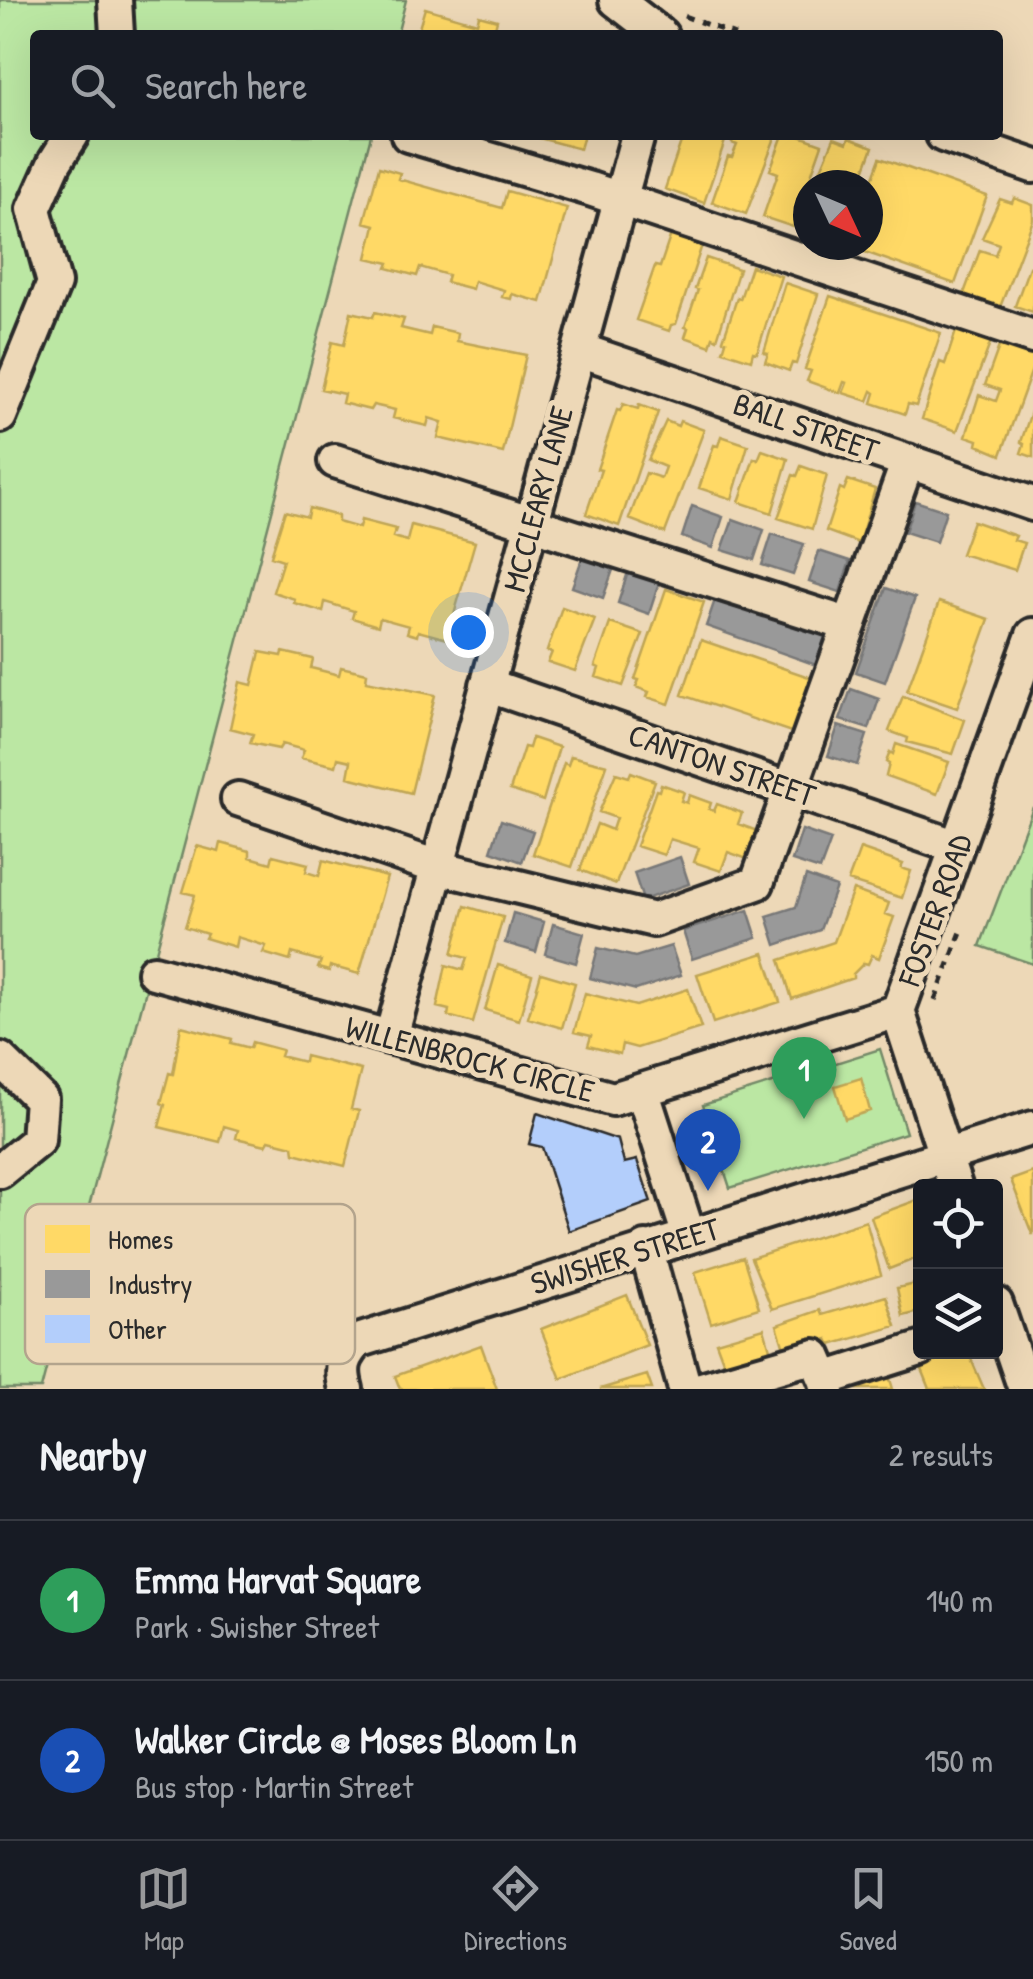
<!DOCTYPE html>
<meta charset="utf-8">
<style>
:root{--surface:#171b24;--page:#20242c;--text:#f1f3f6;--muted:#9ea1a6;--line:#363941;--accent:#98999b}
body{margin:0;font-family:"Patrick Hand",sans-serif;background:var(--page);color:var(--text)}
.controls{position:absolute;right:30px;bottom:30px;display:grid;overflow:hidden;border-radius:10px;box-shadow:0 10px 40px #0002}
.controls button{width:90px;height:90px;display:grid;place-items:center;padding:0;border:0;border-bottom:2px solid var(--line);background:var(--surface);color:var(--text);font:50px sans-serif}
.compass{position:absolute;left:793px;top:170px;width:90px;height:90px;border-radius:50%;background:var(--surface);box-shadow:0 10px 40px #0002;rotate:134deg}
.you{position:absolute;left:468px;top:632px;width:35px;height:35px;margin:-25px;border:8px solid #fff;border-radius:50%;background:#1a73e8;box-shadow:0 0 0 15px #1a73e833}
.badge{display:grid;place-items:center;width:65px;height:65px;border-radius:50%;background:var(--accent);color:#fff;font-size:32px;font-weight:700}
.pin{position:absolute;translate:-50% -82px;filter:drop-shadow(0 2px 5px #0008)}
.pin::after{content:'';position:absolute;top:52px;width:35px;height:30px;background:inherit;clip-path:polygon(0 0,100% 0,50% 100%)}
.list{margin:0;padding:0;list-style:none}
h2{display:flex;justify-content:space-between;align-items:center;height:130px;margin:0;padding:0 40px;font-size:42px}
h2 small{font-size:32px;font-weight:400;color:var(--muted)}
.list li{display:grid;grid-template-columns:65px 1fr auto;gap:30px;align-items:center;box-sizing:border-box;height:160px;padding:0 40px;border-top:2px solid var(--line)}
.list b{display:block;font-size:38px;white-space:nowrap}
.list p{margin:0;font-size:32px;white-space:nowrap;color:var(--muted)}
.list em{font-size:32px;font-style:normal;color:var(--muted)}
.icon{flex:none;width:55px;height:55px;fill:none;stroke:currentColor;stroke-width:2;stroke-linecap:round;stroke-linejoin:round}
.map{position:relative;flex:none;width:1033px;height:1389px;overflow:hidden}
.search{position:absolute;background:var(--surface);box-shadow:0 10px 40px #0002;left:30px;right:30px;top:30px;height:110px;display:flex;align-items:center;gap:25px;box-sizing:border-box;padding:0 35px;border-radius:10px;color:var(--muted);font-size:38px}
.sheet{height:450px;background:var(--surface)}
nav{display:flex;justify-content:space-around;align-items:center;box-sizing:border-box;height:140px;border-top:2px solid var(--line);background:var(--surface);font-size:28px;color:var(--muted)}
nav a{display:grid;justify-items:center;gap:5px}
nav .on{color:var(--accent)}
.map>svg:first-child{display:block}
.green{fill:#bbe7a3;stroke:#738967;stroke-width:2.5}
.homes{fill:#ffd966;stroke:#bfa554;stroke-width:2.5}
.industry{fill:#999;stroke:#787878;stroke-width:2.5}
.building{fill:#b3cefb;stroke:#2b2b2b;stroke-width:2.5}
.lines{fill:none;stroke-linecap:round;stroke-linejoin:round}
.minor-casing{stroke:#2b2b2b;stroke-width:40}
.path{stroke:#2b2b2b;stroke-width:5;stroke-dasharray:8 8;stroke-linecap:butt}
.minor{stroke:#edd8b7;stroke-width:32}
.labels{text-anchor:middle;stroke-width:10;stroke-linejoin:round;paint-order:stroke}
.street-label{font-size:32px;fill:#2b2b2b;stroke:#edd8b7}
.key{fill:#edd8b7;stroke:#b3a48d;stroke-width:2.5}
.key-label{font-size:28px;fill:#2b2b2b}
</style>
<div class="map">
<svg width="1033" height="1389" viewBox="0 0 1033 1389">
<rect width="100%" height="100%" fill="#edd8b7"/>
<filter id="ink" filterUnits="userSpaceOnUse"><feTurbulence type="fractalNoise" baseFrequency=".01" numOctaves="2"/><feDisplacementMap in="SourceGraphic" scale="20" xChannelSelector="R" yChannelSelector="G"/><feConvolveMatrix kernelMatrix="1 2 1 2 8 2 1 2 1" color-interpolation-filters="sRGB"/></filter>
<g filter="url(#ink)">
<!-- green -->
<path class="green" d="M0 0H406L397 35H35V135H371L41 1389H0Z
M1033 807V964L980 946Z
M880 1049 906 1133 730 1188 703 1105Z"/>
<!-- homes -->
<path class="homes" d="M425 8 477 23 479 15 497 20 495 28 520 35H417Z
M528 135H584L580 149Z
M680 135H727L704 203 665 189 683 136Z
M735 135H776L746 214 712 202 728 156 732 157 737 145 732 143Z
M783 135H797L822 144 793 227 763 217 778 173 770 170Z
M834 138 847 143 849 138 873 147 859 185H834L817 178Z
M880 158 987 196 955 284 848 246 868 245V191Z
M379 167 400 173 398 179 502 208 507 191 567 208 541 302 512 294 511 299 502 297 504 290 474 281 472 289 446 282 448 275 420 267 417 276 387 268 389 263 367 258 375 225 364 222Z
M1014 198 1033 205V220L999 310 963 296 980 250 995 255 999 244 982 238 1000 199 1012 203Z
M673 228 704 239 676 324 671 325 669 331 636 320 655 266 660 267Z
M706 258 739 269 717 339 713 337 710 346 685 337 688 328 685 327 698 290 695 289Z
M751 266 781 276 757 353 753 352 751 360 723 351 726 341 723 340 737 298 740 299Z
M1029 267 1033 269V312L1015 306Z
M785 283 818 294 796 364 792 363 789 371 765 362 768 353 764 352Z
M830 296 941 333 916 406 908 404 905 414 872 403 875 393 872 391 868 401 843 393 847 383 844 382 840 393 807 381 811 371 805 369Z
M351 312 373 317 375 312 404 319 401 328 430 335 432 327 458 333 457 341 526 355 503 453 438 438 442 422 429 418 427 426 393 418 395 410 373 405 370 410 342 403 344 394 321 389 332 342 344 345Z
M958 325 993 336 957 431 922 419 940 362 945 364Z
M1002 338 1033 349V367L1001 455 977 445 978 440 966 436 979 395 996 401 1000 390 985 385Z
M623 404 638 409 639 405 658 412 619 526 586 514 601 470 597 469 617 410 620 411Z
M1031 412 1033 413V457L1021 453 1024 444 1021 442Z
M666 421 678 426 680 421 704 430 665 533 629 519 646 473 661 478 665 467 648 460Z
M721 436 748 445 732 499 699 488 714 445 718 446Z
M762 450 788 459 772 513 739 502 754 458 758 460Z
M801 466 827 475 812 529 778 518 793 475 797 476Z
M848 480 875 489 859 543 826 531 840 488 844 490Z
M309 508 338 516V522L359 528 361 520 396 529 393 537 407 541 411 525 475 542 447 639 418 631 417 636 407 633 409 626 380 618 378 626 352 618 354 611 325 602 323 612 294 603 295 599 273 592 283 560 271 556 285 511 307 517Z
M973 521 1016 536 1014 540 1024 543 1015 570 961 554Z
M666 589 704 602 669 704 647 697 649 692 636 687 639 680 635 679Z
M939 602 989 619 957 708 907 691Z
M562 607 595 619 575 671 548 662 552 652 547 651Z
M610 623 643 634 623 686 596 677 599 668 595 666Z
M701 640 815 679 797 734 682 695Z
M260 652 282 656 283 652 313 659 311 668 339 675 341 667 367 673 366 681 435 695 411 793 348 777 351 761 338 758 336 766 301 758 304 750 282 744 279 749 250 743 253 734 230 728 240 682 252 685Z
M903 696 965 720 953 754 907 742 908 738 889 731Z
M532 738 559 747 543 801 510 790 524 747 529 748Z
M896 744 949 762 937 794 886 776 889 764 886 762 890 752 893 754Z
M571 756 607 765 572 867 533 854 564 763 568 765Z
M631 772 655 781 616 884 580 870 597 824 612 830 616 818 599 812 616 773 629 777Z
M661 784 684 792 681 801 687 803 689 795 711 803 709 809 714 811 717 804 742 813 738 824 760 832 750 860 728 852 721 871 694 862 699 848 670 839 664 855 636 846 656 790 659 791Z
M221 843 250 851V857L271 863 273 855 308 864 306 872 319 876 323 860 387 877 359 974 330 966 329 971 318 968 321 961 292 953 290 961 263 953 266 946 237 937 235 947 205 938 207 934 185 927 195 895 183 892 197 846 219 852Z
M860 849 903 864 901 868 911 871 902 898 848 881Z
M853 890 889 903 885 914 894 917 879 958 872 955 868 964 864 963 853 974V978L792 999 780 960 834 942Z
M465 906 503 917 473 1023 448 1016 449 1010 437 1007 446 965 463 970 467 958 452 954Z
M764 953 780 1002 713 1023 697 974Z
M498 965 532 975 519 1020 485 1010Z
M541 973 575 983 562 1028 528 1018Z
M688 989 701 1028 637 1048 622 1044 620 1054 588 1046 591 1036 574 1032 585 993 636 1006Z
M181 1026 232 1039 231 1043 250 1048 252 1042 282 1050 280 1056 304 1062 305 1056 361 1070 351 1109 359 1111 345 1166 294 1153 293 1146 269 1140 266 1145 236 1138 238 1130 224 1126 220 1142 159 1127 165 1105 161 1103 169 1073 173 1074Z
M861 1078 870 1111 845 1119 835 1086Z
M1033 1172V1234H1032L1011 1180Z
M920 1199V1257L889 1269 871 1217Z
M866 1221 881 1275 772 1309 751 1258Z
M743 1257 759 1308 711 1323 695 1272Z
M920 1283V1312L903 1316 897 1288Z
M627 1295 647 1345 561 1379 541 1329Z
M886 1296 896 1326 831 1345 828 1339 785 1351 777 1325 820 1310 822 1315Z
M764 1328 772 1356 726 1369 716 1342Z
M481 1345 497 1389H400L395 1376Z
M950 1352H968L984 1389H930L920 1364Z
M647 1375 652 1389H600Z
M889 1376 893 1389H857V1387Z"/>
<!-- industry -->
<path class="industry" d="M915 501 946 511 936 542 905 532Z
M692 506 723 517 713 548 682 537Z
M733 519 764 530 754 560 722 550Z
M772 534 804 544 793 575 762 565Z
M819 551 850 561 840 592 809 582Z
M583 556 614 567 603 598 572 587Z
M628 572 659 583 649 614 618 603Z
M886 588 915 598 885 682 856 672Z
M716 597 827 636 816 665 706 626Z
M851 689 879 699 869 729 840 720Z
M838 726 867 735 857 765 828 756Z
M501 820 533 831 522 862 491 851Z
M802 830 831 840 820 870 792 861Z
M680 857 689 884 643 900 634 873Z
M806 876 836 887 820 930 776 945 767 916 796 907Z
M748 910 757 938 692 959 683 931Z
M513 913 544 922 536 952 505 943Z
M553 924 584 933 576 963 545 954Z
M671 946 681 975 636 990 590 978 598 948 635 957Z"/>
<!-- building -->
<path class="building" d="M537 1113 618 1140 624 1163 637 1160 651 1202 569 1231 542 1147 529 1144Z"/>
<g class="lines">
<!-- minor casing -->
<g class="minor-casing">
<path id="minor" d="M115 0 117 35
M616 0 661 35
M408 135 590 189 1033 337
M943 135 1033 166
M580 350 1033 504
M0 416 54 283 34 209 55 162 72 135
M335 461 847 624
M487 685 957 847
M238 799 437 867 654 920 757 883 908 461
M154 972 613 1099 898 1011
M391 1037 638 135
M0 1059 41 1099 38 1140 0 1171
M642 1090 689 1236
M955 1186 898 1011 1033 635
M646 1248 685 1389
M996 1304 1025 1389
M346 1389C340 1367 343 1358 358 1341L1033 1128
M701 1389 815 1356 825 1379
M828 1389 825 1379 920 1349"/>
</g>
<!-- path -->
<path class="path" d="M684 16 735 35
M935 1000 961 932"/>
<!-- minor -->
<use href="#minor" class="minor"/>
</g>
</g>
<g class="labels">
<!-- street labels -->
<g class="street-label">
<text transform="translate(806 427) rotate(19)" y="11">BALL STREET</text>
<text transform="translate(538 499) rotate(-75)" y="11">MCCLEARY LANE</text>
<text transform="translate(722 765) rotate(19)" y="11">CANTON STREET</text>
<text transform="translate(935 910) rotate(-70)" y="11">FOSTER ROAD</text>
<text transform="translate(470 1059) rotate(15)" y="11">WILLENBROCK CIRCLE</text>
<text transform="translate(625 1256) rotate(-17)" y="11">SWISHER STREET</text>
</g>
</g>
<!-- legend -->
<rect x="25" y="1204" width="330" height="160" rx="15" class="key"/>
<rect x="45" y="1225" width="45" height="28" fill="#ffd966"/>
<rect x="45" y="1270" width="45" height="28" fill="#999"/>
<rect x="45" y="1315" width="45" height="28" fill="#b3cefb"/>
<g class="key-label">
<text x="108" y="1249">Homes</text>
<text x="108" y="1294">Industry</text>
<text x="108" y="1339">Other</text>
</g>
</svg>
<div class="controls">
<button><svg class="icon" aria-label="locate" viewBox="0 0 24 24"><circle cx="12" cy="12" r="6"/><path d="M12 2v4M12 18v4M2 12h4M18 12h4"/></svg></button>
<button><svg class="icon" aria-label="layers" viewBox="0 0 24 24"><path d="M12 4l9 5-9 5-9-5zM3 14l9 5 9-5"/></svg></button>
</div>
<svg class="compass" viewBox="-18 -18 36 36"><path d="M0-13l5 13h-10z" fill="#e53935"/><path d="M0 13l5-13h-10z" fill="#9ea1a6"/></svg>
<div class="you"></div>
<div class="pin badge" style="left:804px;top:1119px;background:#2e9e5b">1</div>
<div class="pin badge" style="left:708px;top:1191px;background:#1a4fb4">2</div>
<div class="search"><svg class="icon" aria-label="search" viewBox="0 0 24 24"><circle cx="10" cy="10" r="6"/><path d="M15 15l6 6"/></svg>Search here</div>
</div>
<section class="sheet">
<h2>Nearby<small>2 results</small></h2>
<ul class="list">
<li><span class="badge" style="background:#2e9e5b">1</span><div><b>Emma Harvat Square</b><p>Park · Swisher Street</p></div><em>140 m</em></li>
<li><span class="badge" style="background:#1a4fb4">2</span><div><b>Walker Circle @ Moses Bloom Ln</b><p>Bus stop · Martin Street</p></div><em>150 m</em></li>
</ul>
</section>
<nav>
<a class="on"><svg class="icon" aria-label="map" viewBox="0 0 24 24"><path d="M3 6l6-2 6 2 6-2v14l-6 2-6-2-6 2zM9 4v14M15 6v14"/></svg>Map</a>
<a><svg class="icon" aria-label="directions" viewBox="0 0 24 24"><path d="M12 3l9 9-9 9-9-9zM9 14v-3h6M13 9l2 2-2 2"/></svg>Directions</a>
<a><svg class="icon" aria-label="saved" viewBox="0 0 24 24"><path d="M7 4h10v16l-5-4-5 4z"/></svg>Saved</a>
</nav>
